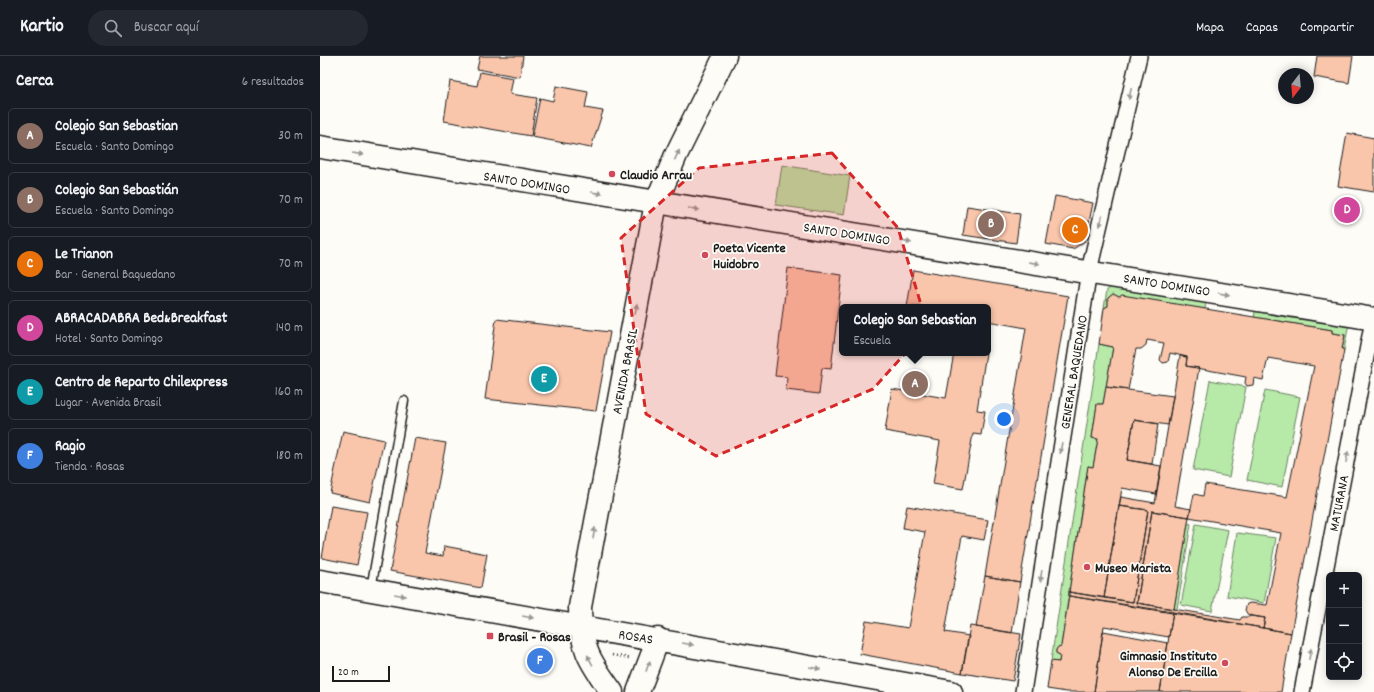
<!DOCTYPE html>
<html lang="es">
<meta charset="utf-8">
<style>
:root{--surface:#171b24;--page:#242831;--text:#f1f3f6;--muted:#9ea1a6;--line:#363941;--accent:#8c9099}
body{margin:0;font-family:Dekko,sans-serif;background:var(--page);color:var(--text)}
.controls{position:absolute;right:12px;bottom:12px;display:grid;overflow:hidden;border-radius:6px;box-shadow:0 2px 10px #0003}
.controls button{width:36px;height:36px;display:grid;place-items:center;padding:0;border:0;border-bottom:1px solid var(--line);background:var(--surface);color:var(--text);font:20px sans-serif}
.compass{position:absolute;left:958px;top:12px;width:36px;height:36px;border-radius:50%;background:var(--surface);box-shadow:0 2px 10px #0003;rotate:196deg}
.scale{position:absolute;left:12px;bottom:10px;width:58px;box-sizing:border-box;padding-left:4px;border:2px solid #1c1c1c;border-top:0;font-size:11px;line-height:14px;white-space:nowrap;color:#1c1c1c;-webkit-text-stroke:3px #fdfcf7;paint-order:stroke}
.you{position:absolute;left:684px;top:363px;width:14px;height:14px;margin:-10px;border:3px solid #fff;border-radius:50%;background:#1a73e8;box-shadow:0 0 0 6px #1a73e833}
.badge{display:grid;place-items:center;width:26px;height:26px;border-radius:50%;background:var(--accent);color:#fff;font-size:13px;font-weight:700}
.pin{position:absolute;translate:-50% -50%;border:2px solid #fff;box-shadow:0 1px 4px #0006}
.popup{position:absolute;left:519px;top:248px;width:152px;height:52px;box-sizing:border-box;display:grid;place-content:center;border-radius:6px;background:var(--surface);filter:drop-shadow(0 1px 3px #0005);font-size:13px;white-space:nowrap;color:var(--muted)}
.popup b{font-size:15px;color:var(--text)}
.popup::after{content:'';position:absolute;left:50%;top:100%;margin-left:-8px;border:8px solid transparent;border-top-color:var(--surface)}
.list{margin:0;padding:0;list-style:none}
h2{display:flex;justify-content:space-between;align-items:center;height:52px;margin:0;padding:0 16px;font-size:17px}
h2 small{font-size:13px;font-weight:400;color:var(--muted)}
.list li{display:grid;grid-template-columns:26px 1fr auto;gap:12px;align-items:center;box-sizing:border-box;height:56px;margin:0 8px 8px;padding:0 8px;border:1px solid var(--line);border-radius:6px}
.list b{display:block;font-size:15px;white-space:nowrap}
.list p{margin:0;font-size:13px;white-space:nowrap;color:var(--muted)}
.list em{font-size:13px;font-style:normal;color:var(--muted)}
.icon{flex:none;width:22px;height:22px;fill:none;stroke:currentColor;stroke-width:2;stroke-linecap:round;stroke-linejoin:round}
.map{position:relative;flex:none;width:1054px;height:636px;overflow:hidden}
header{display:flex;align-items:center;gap:24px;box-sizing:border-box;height:56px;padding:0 20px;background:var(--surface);border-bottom:1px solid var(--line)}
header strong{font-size:19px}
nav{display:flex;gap:22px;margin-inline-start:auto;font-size:14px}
.search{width:280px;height:36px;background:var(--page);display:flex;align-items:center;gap:10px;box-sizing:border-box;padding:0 14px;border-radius:22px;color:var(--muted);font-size:15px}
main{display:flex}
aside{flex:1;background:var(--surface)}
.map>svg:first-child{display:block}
.green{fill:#b7e9a9;stroke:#6a8262}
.building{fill:#fac6ab;stroke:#1c1c1c}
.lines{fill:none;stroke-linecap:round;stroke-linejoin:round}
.lane-casing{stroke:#1c1c1c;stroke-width:11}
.street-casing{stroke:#1c1c1c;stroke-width:18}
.secondary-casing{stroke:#1c1c1c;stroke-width:25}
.path{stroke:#1c1c1c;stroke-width:2.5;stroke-dasharray:1 3;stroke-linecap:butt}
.lane{stroke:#fdfcf7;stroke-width:8}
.street{stroke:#fdfcf7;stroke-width:15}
.secondary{stroke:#fdfcf7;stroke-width:22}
.oneway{fill:#989794}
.marked{fill:#d62828;fill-opacity:0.2;stroke:#d62828;stroke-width:3;stroke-dasharray:8 5;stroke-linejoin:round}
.poi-dot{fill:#d1495b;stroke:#fdfcf7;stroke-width:1.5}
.labels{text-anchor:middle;stroke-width:3.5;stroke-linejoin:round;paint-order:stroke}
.poi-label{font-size:14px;font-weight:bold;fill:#1c1c1c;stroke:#fdfcf7;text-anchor:start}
.street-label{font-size:14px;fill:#1c1c1c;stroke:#fdfcf7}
</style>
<header>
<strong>Kartio</strong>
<div class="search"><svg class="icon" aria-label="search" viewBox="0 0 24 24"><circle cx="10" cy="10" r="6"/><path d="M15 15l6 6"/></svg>Buscar aquí</div>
<nav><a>Mapa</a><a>Capas</a><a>Compartir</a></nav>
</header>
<main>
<aside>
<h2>Cerca<small>6 resultados</small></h2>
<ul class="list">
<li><span class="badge" style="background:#8d6e63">A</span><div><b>Colegio San Sebastian</b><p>Escuela · Santo Domingo</p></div><em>30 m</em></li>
<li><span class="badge" style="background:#8d6e63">B</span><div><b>Colegio San Sebastián</b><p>Escuela · Santo Domingo</p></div><em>70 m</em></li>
<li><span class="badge" style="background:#e8710a">C</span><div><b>Le Trianon</b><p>Bar · General Baquedano</p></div><em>70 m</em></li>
<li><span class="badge" style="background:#d1479c">D</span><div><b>ABRACADABRA Bed&amp;Breakfast</b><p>Hotel · Santo Domingo</p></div><em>140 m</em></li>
<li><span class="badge" style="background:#0f9aa8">E</span><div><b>Centro de Reparto Chilexpress</b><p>Lugar · Avenida Brasil</p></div><em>160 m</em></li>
<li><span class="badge" style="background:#3f7fe0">F</span><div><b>Ragio</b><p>Tienda · Rosas</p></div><em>180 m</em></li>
</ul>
</aside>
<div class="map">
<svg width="1054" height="636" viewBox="0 0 1054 636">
<rect width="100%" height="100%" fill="#fdfcf7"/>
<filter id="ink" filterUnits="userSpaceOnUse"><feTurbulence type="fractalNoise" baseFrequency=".025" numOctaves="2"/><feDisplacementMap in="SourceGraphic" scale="8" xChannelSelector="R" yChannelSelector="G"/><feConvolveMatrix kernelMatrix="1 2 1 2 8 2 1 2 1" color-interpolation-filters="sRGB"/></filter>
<g filter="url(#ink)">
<!-- green -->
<path class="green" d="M462 109 530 120 524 159 456 149Z
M796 228 886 243 885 253 799 241 793 238 788 242V250L784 252 787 234Z
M936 251 1029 267 1024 294 1022 293 1025 279 1012 277V274L934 261Z
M779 288 793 291 783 348H777L772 382 778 383 773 411 768 410 741 590 738 591 736 594V597L740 599 739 606 731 605Z
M890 324 926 331 909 421 873 414Z
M945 334 980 341 962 431 927 424Z
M868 467 871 468 857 553H854Z
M876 468 908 474 892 555 861 549Z
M917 477 956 482 944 547 907 540Z"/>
<!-- building -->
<path class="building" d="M160 0H203L200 21 157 13Z
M997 0H1033L1029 27 994 21Z
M160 16 193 22 190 38 217 42 211 80 124 65 130 25 157 30Z
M236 30 268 36 265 52 283 55 271 92 212 81 220 42 233 45Z
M1027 77 1054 82V136L1018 130Z
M735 140 773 147 765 185 753 193 726 188Z
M647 150 700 158 696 187 643 179Z
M468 212 522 219 511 313 502 312 499 338 466 334 467 321 455 320Z
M593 214 748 240 700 526 665 520 706 272 668 265V251H587Z
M793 238 799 241 802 239 1012 274V277L1025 279 1022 293 1024 294 971 577 943 572 945 562 928 559 925 554 927 548 930 547 947 549 961 477 869 461 874 438 883 440 885 428 967 441 994 310 948 302 943 324 934 322 933 329 927 330 925 327 926 321 866 310 867 301 850 297 848 306 843 307 840 304 844 287 827 284 826 289 821 293H816L808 334 786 331 793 291 779 288 784 252 788 250V242Z
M176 263 290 276 276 355 165 343Z
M634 297H666L657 354 665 355 661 379 653 378 643 433 613 428 620 385 565 375 572 333 626 342Z
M860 300 867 301 866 310 879 312 855 450 871 453 869 461 832 455 817 547 920 564 922 561H929L930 560 945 562 943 572 749 540V536L813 546 828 454 799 450 801 441 835 447Z
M786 331 853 340 848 369 814 364 807 404 841 410 836 438 802 432 784 542 749 536 768 410 773 411 778 383 772 382 777 348H783Z
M814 364 838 368 832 408 807 404Z
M23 375 64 384 50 446 10 437Z
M95 382 126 387 105 497 123 500 124 490 167 498 161 532 70 515Z
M11 450 47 456 37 509 2 502Z
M587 450 668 464 664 484 642 480 625 576 649 580 642 617 540 598 546 565 588 572 605 476 583 472Z
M799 450 828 454 813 546 784 542Z
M832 455 869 461 854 553 817 547Z
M665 520 700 526 692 577 656 571Z
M749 540 853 556 849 581 784 570 774 636H747L727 633 731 605 739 606 740 599 736 597V594L738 591 741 590Z
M853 556 971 577 961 636H840Z
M650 570 701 578 693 625 642 617Z
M783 575 848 587 840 636H774Z"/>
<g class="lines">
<!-- lane casing -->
<g class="lane-casing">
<path id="lane" d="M51 533 84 345"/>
</g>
<!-- street casing -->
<g class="street-casing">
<path id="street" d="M703 636 769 215 819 0
M982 636 1054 259"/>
</g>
<!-- secondary casing -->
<g class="secondary-casing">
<path id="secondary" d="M0 91 1054 263
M0 525 631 636
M292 636C269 605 260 590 260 551L336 147 356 99 405 0
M318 636 338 583"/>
</g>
<!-- path -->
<path class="path" d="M292 599 309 602"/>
<!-- lane -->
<use href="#lane" class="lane"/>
<!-- street -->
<use href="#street" class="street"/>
<!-- secondary -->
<use href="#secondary" class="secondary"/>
</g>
<!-- one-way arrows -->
<defs><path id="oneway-solid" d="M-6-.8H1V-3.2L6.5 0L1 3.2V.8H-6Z"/></defs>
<g class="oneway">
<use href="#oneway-solid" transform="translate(810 38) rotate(103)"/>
<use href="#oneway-solid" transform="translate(38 98) rotate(9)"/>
<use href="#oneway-solid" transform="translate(357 99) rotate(-64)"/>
<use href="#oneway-solid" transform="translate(277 137) rotate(9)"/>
<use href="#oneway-solid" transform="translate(374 153) rotate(9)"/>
<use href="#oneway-solid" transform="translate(781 165) rotate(103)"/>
<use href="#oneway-solid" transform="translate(586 186) rotate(9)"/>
<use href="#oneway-solid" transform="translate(714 207) rotate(9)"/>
<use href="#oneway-solid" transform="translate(904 238) rotate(9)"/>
<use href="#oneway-solid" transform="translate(316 253) rotate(-79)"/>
<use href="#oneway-solid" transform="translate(741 392) rotate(99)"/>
<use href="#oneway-solid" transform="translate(1027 401) rotate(-79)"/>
<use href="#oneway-solid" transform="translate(274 477) rotate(-79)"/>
<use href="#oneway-solid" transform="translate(721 520) rotate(99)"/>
<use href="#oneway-solid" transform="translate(80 539) rotate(10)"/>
<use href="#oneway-solid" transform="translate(208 561) rotate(10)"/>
<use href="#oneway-solid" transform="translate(368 588) rotate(10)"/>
<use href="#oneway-solid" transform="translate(990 598) rotate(-79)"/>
<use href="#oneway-solid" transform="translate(270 604) rotate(-118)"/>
<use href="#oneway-solid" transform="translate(328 610) rotate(-69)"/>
<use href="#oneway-solid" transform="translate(495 612) rotate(10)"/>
</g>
</g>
<!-- marked area -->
<path class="marked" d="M512 97 578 172 608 272 553 333 396 400 326 358 301 182 379 112Z"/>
<!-- markers -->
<g class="poi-dot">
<circle cx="292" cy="118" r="4"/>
<circle cx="385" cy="199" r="4"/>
<circle cx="767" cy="511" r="4"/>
<rect x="166" y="576" width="8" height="8" rx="2"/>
<circle cx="905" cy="607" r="4"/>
</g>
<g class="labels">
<!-- poi labels -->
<g class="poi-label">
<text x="300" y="123">Claudio Arrau</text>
<text x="393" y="196">Poeta Vicente<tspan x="393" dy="16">Huidobro</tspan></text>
<text x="775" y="516">Museo Marista</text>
<text x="178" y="585">Brasil - Rosas</text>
<text x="897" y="604" text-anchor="end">Gimnasio Instituto<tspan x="897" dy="16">Alonso De Ercilla</tspan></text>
</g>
<!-- street labels -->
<g class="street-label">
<text transform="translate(207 126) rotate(9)" y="5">SANTO DOMINGO</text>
<text transform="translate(527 177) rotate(9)" y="5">SANTO DOMINGO</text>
<text transform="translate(847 228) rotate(9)" y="5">SANTO DOMINGO</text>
<text transform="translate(304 315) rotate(-79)" y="5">AVENIDA BRASIL</text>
<text transform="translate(753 316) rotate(-81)" y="5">GENERAL BAQUEDANO</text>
<text transform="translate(1018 447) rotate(-79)" y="5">MATURANA</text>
<text transform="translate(316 580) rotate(9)" y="5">ROSAS</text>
</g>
</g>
</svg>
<div class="controls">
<button>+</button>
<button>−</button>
<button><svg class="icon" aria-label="locate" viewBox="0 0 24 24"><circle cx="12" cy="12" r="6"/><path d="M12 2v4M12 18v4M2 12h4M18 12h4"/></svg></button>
</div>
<svg class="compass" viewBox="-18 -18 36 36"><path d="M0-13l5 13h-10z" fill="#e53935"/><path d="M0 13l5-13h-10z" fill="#9ea1a6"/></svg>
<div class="scale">20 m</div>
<div class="you"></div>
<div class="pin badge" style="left:595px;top:328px;background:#8d6e63">A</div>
<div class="popup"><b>Colegio San Sebastian</b>Escuela</div>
<div class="pin badge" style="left:671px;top:168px;background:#8d6e63">B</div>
<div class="pin badge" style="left:755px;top:174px;background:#e8710a">C</div>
<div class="pin badge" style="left:1027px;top:154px;background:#d1479c">D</div>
<div class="pin badge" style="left:224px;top:323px;background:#0f9aa8">E</div>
<div class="pin badge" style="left:220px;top:605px;background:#3f7fe0">F</div>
</div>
</main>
